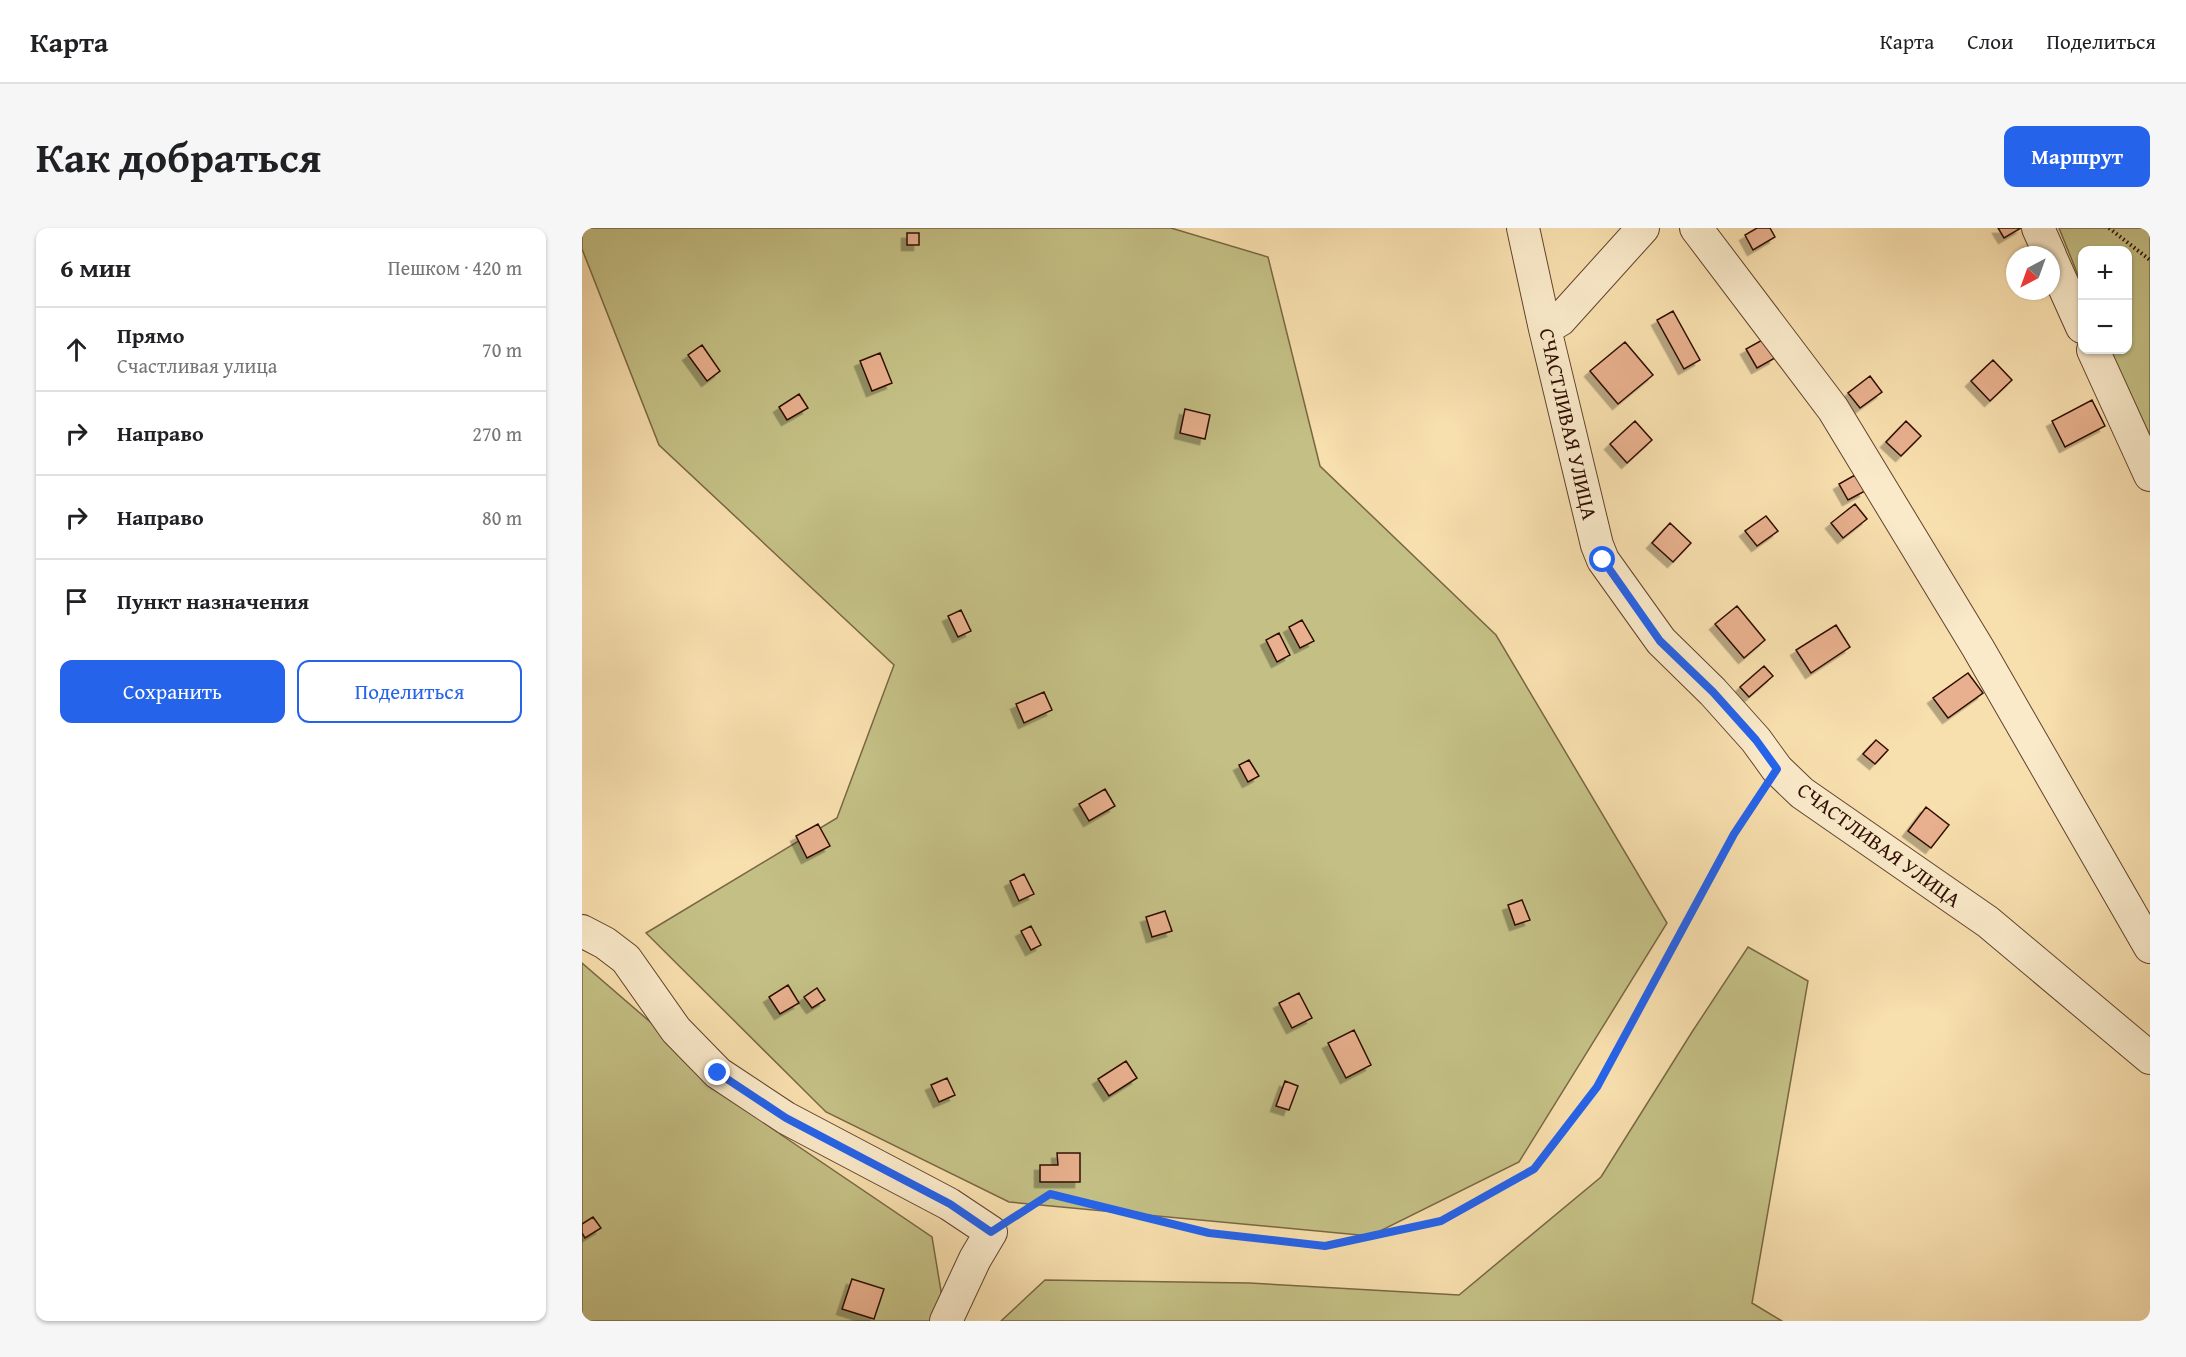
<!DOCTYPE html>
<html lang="ru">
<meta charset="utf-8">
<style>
:root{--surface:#fff;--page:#f6f6f6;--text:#202124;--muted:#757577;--line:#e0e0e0;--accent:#2563eb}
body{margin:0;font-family:"Gentium Book Plus",serif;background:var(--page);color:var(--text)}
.controls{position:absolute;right:18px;top:18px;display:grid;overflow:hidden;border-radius:12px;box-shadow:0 2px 4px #0004}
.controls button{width:54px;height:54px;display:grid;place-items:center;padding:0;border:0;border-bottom:2px solid var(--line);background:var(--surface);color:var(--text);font:30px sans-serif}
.compass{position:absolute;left:1424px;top:18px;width:54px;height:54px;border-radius:50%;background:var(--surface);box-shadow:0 2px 4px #0004;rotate:221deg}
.stop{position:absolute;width:18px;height:18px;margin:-14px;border:4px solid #2563eb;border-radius:50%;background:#fff}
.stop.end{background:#2563eb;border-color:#fff;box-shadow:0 2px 6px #0008}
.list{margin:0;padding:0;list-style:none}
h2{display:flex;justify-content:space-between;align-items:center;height:78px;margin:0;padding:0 24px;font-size:26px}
h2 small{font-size:20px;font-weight:400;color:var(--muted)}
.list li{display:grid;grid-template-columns:39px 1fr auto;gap:18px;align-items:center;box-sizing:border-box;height:84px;padding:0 24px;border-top:2px solid var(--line)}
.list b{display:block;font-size:22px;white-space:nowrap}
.list p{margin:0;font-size:20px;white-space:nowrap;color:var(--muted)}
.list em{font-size:20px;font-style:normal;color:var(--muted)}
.actions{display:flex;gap:12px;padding:18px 24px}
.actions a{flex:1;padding:14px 0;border:2px solid var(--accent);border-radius:12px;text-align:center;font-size:21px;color:var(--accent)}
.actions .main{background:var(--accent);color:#fff}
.icon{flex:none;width:33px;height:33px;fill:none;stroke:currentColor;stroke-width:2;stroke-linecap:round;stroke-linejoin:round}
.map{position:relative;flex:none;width:1568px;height:1093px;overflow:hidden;border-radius:12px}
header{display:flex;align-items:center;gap:36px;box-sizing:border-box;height:84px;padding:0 30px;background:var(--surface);border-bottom:2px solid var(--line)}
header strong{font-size:28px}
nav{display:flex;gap:33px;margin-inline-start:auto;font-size:21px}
.intro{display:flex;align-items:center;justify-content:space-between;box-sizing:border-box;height:144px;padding:0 36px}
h1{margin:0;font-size:42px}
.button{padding:15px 27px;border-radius:12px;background:var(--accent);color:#fff;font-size:21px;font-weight:700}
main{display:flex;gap:36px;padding:0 36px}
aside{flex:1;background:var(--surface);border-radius:12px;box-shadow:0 2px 4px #0004}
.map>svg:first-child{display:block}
.green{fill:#c4c085;stroke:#7a6744;stroke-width:1.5}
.building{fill:#e8b08e;stroke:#2f0e02;stroke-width:1.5;filter:url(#shadow)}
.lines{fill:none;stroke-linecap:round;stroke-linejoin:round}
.minor-casing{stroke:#61422d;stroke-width:34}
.path{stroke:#2f0e02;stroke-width:4;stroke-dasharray:1.5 3;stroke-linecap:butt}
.minor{stroke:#faeaca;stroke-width:32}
.route{stroke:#2563eb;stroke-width:8}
.labels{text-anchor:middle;stroke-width:4.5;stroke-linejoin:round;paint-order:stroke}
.street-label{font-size:21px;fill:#2f0e02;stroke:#faeaca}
</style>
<header>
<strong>Карта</strong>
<nav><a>Карта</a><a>Слои</a><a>Поделиться</a></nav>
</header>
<div class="intro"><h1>Как добраться</h1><a class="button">Маршрут</a></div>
<main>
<aside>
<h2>6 мин<small>Пешком · 420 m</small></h2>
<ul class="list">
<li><svg class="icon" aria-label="ahead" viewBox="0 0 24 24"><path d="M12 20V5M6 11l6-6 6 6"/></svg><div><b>Прямо</b><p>Счастливая улица</p></div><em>70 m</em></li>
<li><svg class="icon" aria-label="right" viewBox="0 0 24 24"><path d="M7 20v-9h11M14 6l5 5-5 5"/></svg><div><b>Направо</b></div><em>270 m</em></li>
<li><svg class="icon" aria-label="right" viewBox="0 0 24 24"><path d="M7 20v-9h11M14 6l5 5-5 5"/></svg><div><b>Направо</b></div><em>80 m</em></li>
<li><svg class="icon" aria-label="arrive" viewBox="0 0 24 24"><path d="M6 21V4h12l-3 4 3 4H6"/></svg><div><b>Пункт назначения</b></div></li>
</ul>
<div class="actions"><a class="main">Сохранить</a><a>Поделиться</a></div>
</aside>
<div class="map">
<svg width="1568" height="1093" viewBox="0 0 1568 1093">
<defs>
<filter id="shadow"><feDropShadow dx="-5.5" dy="5.5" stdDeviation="0" flood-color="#0004"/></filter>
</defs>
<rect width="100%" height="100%" fill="#f8dfae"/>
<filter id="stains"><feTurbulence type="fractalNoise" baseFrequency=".00333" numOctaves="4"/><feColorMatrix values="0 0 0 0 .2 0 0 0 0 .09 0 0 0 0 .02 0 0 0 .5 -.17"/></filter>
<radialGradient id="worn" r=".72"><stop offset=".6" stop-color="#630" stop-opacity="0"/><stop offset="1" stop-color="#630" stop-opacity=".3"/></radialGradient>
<!-- green -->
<path class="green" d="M0 0H589L686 29 738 238 914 407 1085 695 937 934 788 1008 427 974 244 884 64 705 255 590 312 437 77 217 0 21Z
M1477 0H1568V216L1528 122H1546V22H1500V57Z
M1166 719 1226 753 1170 1075 1200 1093H419L463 1052 667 1055 877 1067 1019 949 1110 804Z
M0 735 198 906 350 1009 364 1093H0Z"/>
<!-- building -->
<path class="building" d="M1175 0H1188L1193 9 1171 22 1163 7Z
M1416 0H1439L1422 10Z
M325 5H337V17H325Z
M1091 83 1118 132 1102 141 1075 92Z
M1182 111 1193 130 1175 140 1164 121Z
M1043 114 1071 147 1036 176 1008 143Z
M120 117 138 143 125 153 106 127Z
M298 125 310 155 290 163 278 133Z
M1411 132 1430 152 1408 173 1389 153Z
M1288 148 1300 164 1278 180 1266 165Z
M217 166 226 180 205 192 197 179Z
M1510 172 1523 198 1483 219 1470 193Z
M603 181 628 187 623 211 598 205Z
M1053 193 1070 212 1045 235 1028 216Z
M1324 193 1339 208 1319 228 1304 214Z
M1273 247 1283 263 1266 272 1257 256Z
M1273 276 1285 291 1261 310 1249 295Z
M1184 288 1196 303 1175 318 1163 303Z
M1088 295 1109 315 1091 334 1070 315Z
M1155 378 1183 412 1162 430 1133 396Z
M379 382 389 403 376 409 366 388Z
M720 392 732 413 718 420 707 399Z
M1254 397 1268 419 1229 445 1214 422Z
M697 405 708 427 695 434 684 412Z
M1182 438 1191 448 1167 469 1158 459Z
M1386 445 1401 465 1366 490 1351 470Z
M462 464 470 482 442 495 434 476Z
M1294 512 1306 522 1293 536 1281 526Z
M667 532 677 548 666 554 657 537Z
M523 561 533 578 507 593 497 576Z
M1344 579 1367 597 1349 620 1326 603Z
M236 596 248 618 225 630 214 608Z
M442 646 452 666 437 673 428 653Z
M940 672 948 692 933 697 926 677Z
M583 683 590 703 570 709 564 689Z
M449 698 459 717 449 722 439 703Z
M206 757 217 775 198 786 187 769Z
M235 760 243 772 230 780 222 769Z
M717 765 730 790 710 800 697 775Z
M772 802 789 837 764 850 746 815Z
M544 833 555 850 527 868 516 851Z
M365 850 373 867 357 874 349 857Z
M703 853 716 858 707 882 694 878Z
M475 925H498V954H458V937H476Z
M11 989 19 1000 3 1010 0 1005V996Z
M270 1051 302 1061 292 1091 260 1081Z"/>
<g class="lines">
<!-- minor casing -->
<g class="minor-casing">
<path id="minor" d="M941 0 963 101 1015 317 1021 332 1079 413 1131 464 1174 512 1195 541 1220 565 1406 694 1568 830
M1114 0 1251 181 1396 420 1568 719
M1456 0 1468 27
M1469 30 1500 99
M963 101 978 92 1061 0
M1511 122 1568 247
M0 703 23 715 44 731 94 802 136 845 204 890 367 976 409 1004 393 1031 364 1093"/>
</g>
<!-- path -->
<path class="path" d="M1527 0 1568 32
M431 990 468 966 627 1005 743 1018 859 993 952 941 1015 859 1152 606 1180 564"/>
<!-- minor -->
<use href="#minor" class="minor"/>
</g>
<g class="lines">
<!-- route -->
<path class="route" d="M136 845 204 890 368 976 409 1004 468 966 627 1005 743 1018 859 993 952 941 1015 859 1152 606 1195 541 1174 512 1131 464 1078 413 1021 332"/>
</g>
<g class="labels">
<!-- street labels -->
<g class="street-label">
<text transform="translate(986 196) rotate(77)" y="7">СЧАСТЛИВАЯ УЛИЦА</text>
<text transform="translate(1297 617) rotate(36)" y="7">СЧАСТЛИВАЯ УЛИЦА</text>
</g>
</g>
<rect width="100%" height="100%" filter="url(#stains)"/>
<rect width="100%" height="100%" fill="url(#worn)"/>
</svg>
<div class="controls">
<button>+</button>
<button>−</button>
</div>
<svg class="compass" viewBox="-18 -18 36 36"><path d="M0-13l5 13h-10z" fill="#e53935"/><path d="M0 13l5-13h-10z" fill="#757577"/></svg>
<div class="stop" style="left:1021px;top:332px"></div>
<div class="stop end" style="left:136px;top:845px"></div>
</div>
</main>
